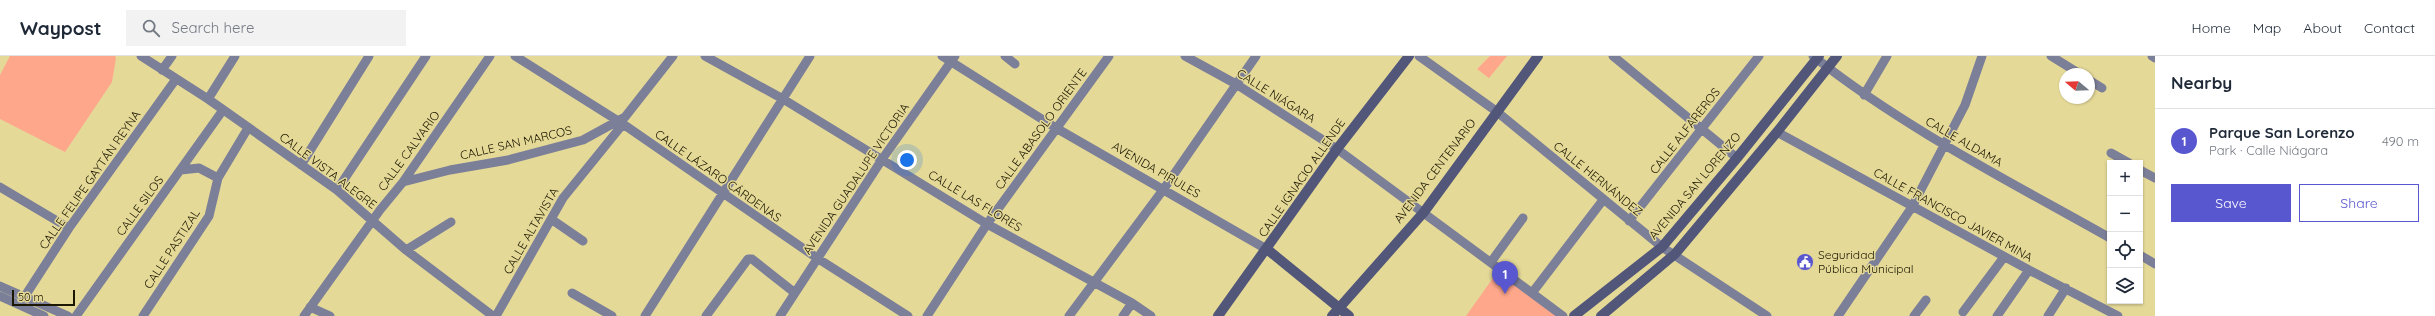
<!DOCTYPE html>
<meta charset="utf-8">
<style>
:root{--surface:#fff;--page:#f2f2f3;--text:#1f2937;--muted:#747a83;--line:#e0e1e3;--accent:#5957cf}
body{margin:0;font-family:Quicksand,sans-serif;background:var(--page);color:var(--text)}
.controls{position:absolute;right:12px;bottom:12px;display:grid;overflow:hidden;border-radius:0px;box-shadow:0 1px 3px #0004}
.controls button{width:36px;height:36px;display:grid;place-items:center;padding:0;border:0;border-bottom:1px solid var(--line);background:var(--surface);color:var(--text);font:20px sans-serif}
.compass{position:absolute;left:2059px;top:12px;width:36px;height:36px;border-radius:50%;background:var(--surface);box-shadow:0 1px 3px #0004;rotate:289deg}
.scale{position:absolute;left:12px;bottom:10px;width:63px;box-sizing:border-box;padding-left:4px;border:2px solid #1b1700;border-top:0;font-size:11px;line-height:14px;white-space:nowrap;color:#1b1700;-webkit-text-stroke:3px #e5d998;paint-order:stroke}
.you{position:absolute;left:907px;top:104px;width:14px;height:14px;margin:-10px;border:3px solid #fff;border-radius:50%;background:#1a73e8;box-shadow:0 0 0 6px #1a73e833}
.badge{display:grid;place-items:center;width:26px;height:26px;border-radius:50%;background:var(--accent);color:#fff;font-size:13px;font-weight:700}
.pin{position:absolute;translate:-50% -33px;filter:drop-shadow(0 1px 2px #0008)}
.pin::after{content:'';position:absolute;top:21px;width:14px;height:12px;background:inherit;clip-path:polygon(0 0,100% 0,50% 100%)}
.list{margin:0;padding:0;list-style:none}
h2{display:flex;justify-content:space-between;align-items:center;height:52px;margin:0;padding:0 16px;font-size:17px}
h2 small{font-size:13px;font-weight:400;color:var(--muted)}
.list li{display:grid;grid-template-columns:26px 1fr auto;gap:12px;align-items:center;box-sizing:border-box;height:64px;padding:0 16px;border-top:1px solid var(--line)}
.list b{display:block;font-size:15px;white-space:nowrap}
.list p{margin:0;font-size:13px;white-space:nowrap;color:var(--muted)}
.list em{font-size:13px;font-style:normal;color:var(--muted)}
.actions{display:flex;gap:8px;padding:12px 16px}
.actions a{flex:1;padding:9px 0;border:1px solid var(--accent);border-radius:0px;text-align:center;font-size:14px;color:var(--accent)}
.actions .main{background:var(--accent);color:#fff}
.icon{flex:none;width:22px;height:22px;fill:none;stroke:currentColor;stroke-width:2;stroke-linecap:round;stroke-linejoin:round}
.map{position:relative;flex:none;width:2155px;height:260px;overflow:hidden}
header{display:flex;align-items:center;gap:24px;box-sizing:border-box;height:56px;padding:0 20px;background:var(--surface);border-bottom:1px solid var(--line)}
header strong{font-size:19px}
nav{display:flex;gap:22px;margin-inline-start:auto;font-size:14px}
.search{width:280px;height:36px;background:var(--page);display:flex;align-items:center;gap:10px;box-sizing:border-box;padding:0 14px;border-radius:0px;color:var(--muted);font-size:15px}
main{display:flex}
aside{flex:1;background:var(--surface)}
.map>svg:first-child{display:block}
.green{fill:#fea78b}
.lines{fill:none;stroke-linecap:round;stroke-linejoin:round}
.street{stroke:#7c7f98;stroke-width:9}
.secondary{stroke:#525679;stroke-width:10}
.labels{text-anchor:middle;stroke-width:3;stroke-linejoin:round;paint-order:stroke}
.street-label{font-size:12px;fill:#1b1700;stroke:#e5d998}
.poi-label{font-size:12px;fill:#1b1700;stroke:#e5d998;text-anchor:start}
</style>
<header>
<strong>Waypost</strong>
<div class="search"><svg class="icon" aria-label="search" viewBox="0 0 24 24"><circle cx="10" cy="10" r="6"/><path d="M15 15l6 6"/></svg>Search here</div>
<nav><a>Home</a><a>Map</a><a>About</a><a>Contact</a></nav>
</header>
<main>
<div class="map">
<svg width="2155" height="260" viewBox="0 0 2155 260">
<rect width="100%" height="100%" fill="#e5d998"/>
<!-- green -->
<path class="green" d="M10 0H115L116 2 112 26 65 96 0 63V19Z
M1490 0H1507L1489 22 1477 13Z
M1498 215 1558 260H1466Z"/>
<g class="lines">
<!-- street -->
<path class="street" d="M141 0 208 43 337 134 406 194 493 260
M515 0 623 68 817 202 908 260
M705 0 783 43 987 168 1132 247 1151 260
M942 0 1056 72 1268 194
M1005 0 1015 8
M1185 0 1236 28 1337 93 1563 260
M1419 0 1496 55 1662 191 1767 260
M1613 0 1737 102
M1813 0C1904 72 2009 125 2110 182
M2051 0 2080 18
M2152 0 2155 2
M162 14 172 0
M2089 24 2102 32
M1864 39 1887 0
M208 43 235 0
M1777 76 2029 214 2118 260
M2111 97 2129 107
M301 109 369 0
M181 114 199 112 218 122
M2140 114 2155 122
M403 126 450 114 508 104 583 84 625 61 673 0
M0 131 69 172
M337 134 426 0
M551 163 583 185
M1629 165 1759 0
M406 194 451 166
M2140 199 2155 208
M1491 206 1523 162
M0 230 68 260
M572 237 612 260
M1532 237 1603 144
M0 240 44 260
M25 240 69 172 176 23
M310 251 330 260
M1963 256 2004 201
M76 260 223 54
M143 260 209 160 218 122 248 72
M304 260 380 154 403 126 490 0
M496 260 563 142 623 68
M645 260 810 0
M706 260 748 203H752L795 237
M780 260 883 102 955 0
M927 260 987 168 1109 0
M1069 260 1163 134 1256 0
M1123 260 1132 247
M1838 260 1912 151 1965 49 1982 0
M1914 260 1926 244
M1997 260 2029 214
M2048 260 2066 232"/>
<!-- secondary -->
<path class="secondary" d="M1268 194 1349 260
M1218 260 1337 93 1409 0
M1332 260 1424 156 1538 0
M1574 260 1662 191 1737 102 1819 0
M1601 260 1675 198 1777 76 1837 0"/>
</g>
<!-- icons -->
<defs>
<g id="civic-disc" transform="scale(0.9)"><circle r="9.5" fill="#5957cf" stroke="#e5d998"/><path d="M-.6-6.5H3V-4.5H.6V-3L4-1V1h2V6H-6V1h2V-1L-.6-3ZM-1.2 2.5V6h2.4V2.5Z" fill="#fff"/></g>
</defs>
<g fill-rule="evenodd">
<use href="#civic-disc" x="1805" y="206"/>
</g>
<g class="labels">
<!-- street labels -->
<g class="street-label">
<text transform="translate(1276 40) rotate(32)" y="4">CALLE NIÁGARA</text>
<text transform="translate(1041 73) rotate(-54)" y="4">CALLE ABASOLO ORIENTE</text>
<text transform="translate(1685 75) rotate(-52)" y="4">CALLE ALFAREROS</text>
<text transform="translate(1964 86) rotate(30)" y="4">CALLE ALDAMA</text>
<text transform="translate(516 87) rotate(-13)" y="4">CALLE SAN MARCOS</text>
<text transform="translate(409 95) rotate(-54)" y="4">CALLE CALVARIO</text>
<text transform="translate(1156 114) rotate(30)" y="4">AVENIDA PIRULES</text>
<text transform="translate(328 115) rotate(37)" y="4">CALLE VISTA ALEGRE</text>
<text transform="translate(1435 115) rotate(-53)" y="4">AVENIDA CENTENARIO</text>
<text transform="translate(718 120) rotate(35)" y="4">CALLE LÁZARO CÁRDENAS</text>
<text transform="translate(1302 122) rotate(-55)" y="4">CALLE IGNACIO ALLENDE</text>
<text transform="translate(856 123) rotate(-56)" y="4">AVENIDA GUADALUPE VICTORIA</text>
<text transform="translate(1598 123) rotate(39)" y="4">CALLE HERNÁNDEZ</text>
<text transform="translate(90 124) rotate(-55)" y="4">CALLE FELIPE GAYTÁN REYNA</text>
<text transform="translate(1695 130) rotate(-50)" y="4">AVENIDA SAN LORENZO</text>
<text transform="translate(975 145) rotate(31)" y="4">CALLE LAS FLORES</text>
<text transform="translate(140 150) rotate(-54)" y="4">CALLE SILOS</text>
<text transform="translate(1953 159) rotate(29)" y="4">CALLE FRANCISCO JAVIER MINA</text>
<text transform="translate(531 175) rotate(-60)" y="4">CALLE ALTAVISTA</text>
<text transform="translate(172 193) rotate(-57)" y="4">CALLE PASTIZAL</text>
</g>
<!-- poi labels -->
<g class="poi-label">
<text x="1818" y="203">Seguridad<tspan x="1818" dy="14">Pública Municipal</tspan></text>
</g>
</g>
</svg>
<div class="controls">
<button>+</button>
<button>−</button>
<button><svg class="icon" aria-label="locate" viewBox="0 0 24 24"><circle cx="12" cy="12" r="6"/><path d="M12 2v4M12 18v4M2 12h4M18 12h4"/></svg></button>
<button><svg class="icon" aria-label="layers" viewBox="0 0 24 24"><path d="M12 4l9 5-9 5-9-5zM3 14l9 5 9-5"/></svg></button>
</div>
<svg class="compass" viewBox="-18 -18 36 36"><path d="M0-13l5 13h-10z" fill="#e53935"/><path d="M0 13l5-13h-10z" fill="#747a83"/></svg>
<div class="scale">50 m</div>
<div class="you"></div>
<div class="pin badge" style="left:1505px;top:238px">1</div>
</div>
<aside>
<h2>Nearby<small></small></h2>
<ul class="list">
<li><span class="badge">1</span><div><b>Parque San Lorenzo</b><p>Park · Calle Niágara</p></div><em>490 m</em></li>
</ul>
<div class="actions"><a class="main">Save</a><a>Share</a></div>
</aside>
</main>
